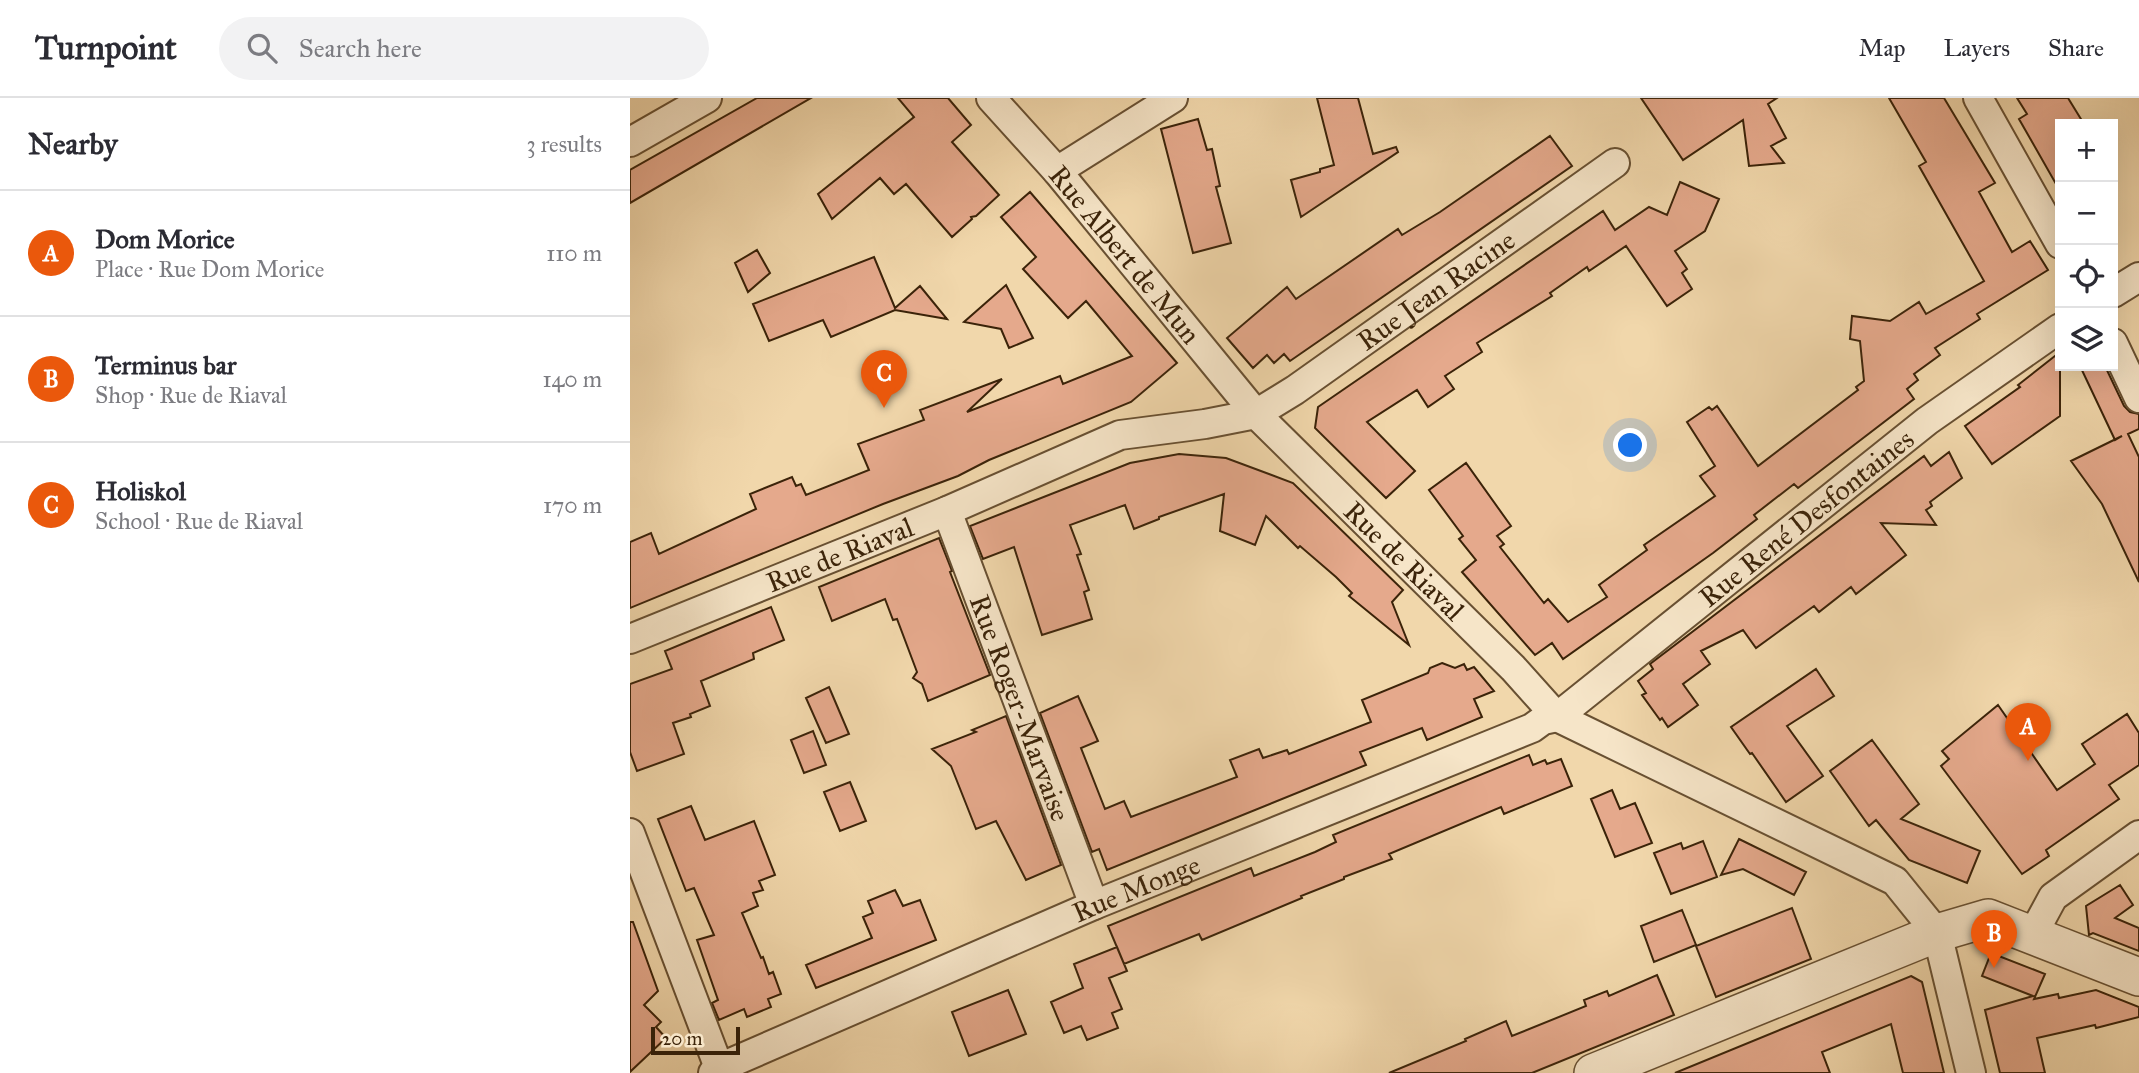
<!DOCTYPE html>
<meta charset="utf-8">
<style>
:root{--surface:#fff;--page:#f2f2f3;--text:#2b2b33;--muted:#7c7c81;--line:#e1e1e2;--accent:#ea580c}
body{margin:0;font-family:"IM FELL Great Primer",serif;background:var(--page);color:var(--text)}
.controls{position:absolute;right:21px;top:21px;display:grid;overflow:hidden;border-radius:0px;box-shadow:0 7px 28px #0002}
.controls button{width:63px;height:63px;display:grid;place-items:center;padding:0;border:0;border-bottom:2px solid var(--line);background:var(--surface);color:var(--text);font:35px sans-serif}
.scale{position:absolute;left:21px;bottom:18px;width:89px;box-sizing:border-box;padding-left:7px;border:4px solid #3b2309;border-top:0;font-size:19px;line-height:24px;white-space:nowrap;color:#3b2309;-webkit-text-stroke:5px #f6e5c8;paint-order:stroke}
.you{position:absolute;left:1001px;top:348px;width:24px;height:24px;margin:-18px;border:5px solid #fff;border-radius:50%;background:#1a73e8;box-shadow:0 0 0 10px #1a73e833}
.badge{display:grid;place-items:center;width:46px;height:46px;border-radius:50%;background:var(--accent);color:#fff;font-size:23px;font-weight:700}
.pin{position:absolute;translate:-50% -58px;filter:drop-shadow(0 2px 4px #0008)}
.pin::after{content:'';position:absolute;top:37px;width:24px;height:21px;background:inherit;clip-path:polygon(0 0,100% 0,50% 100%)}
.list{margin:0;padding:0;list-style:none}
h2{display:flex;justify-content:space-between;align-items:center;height:91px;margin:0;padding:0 28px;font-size:30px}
h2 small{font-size:23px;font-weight:400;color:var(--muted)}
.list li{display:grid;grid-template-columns:46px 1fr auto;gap:21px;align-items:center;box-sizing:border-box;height:126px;padding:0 28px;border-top:2px solid var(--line)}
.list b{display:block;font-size:26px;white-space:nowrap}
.list p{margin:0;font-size:23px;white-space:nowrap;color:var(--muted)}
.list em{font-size:23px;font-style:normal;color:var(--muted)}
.icon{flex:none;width:38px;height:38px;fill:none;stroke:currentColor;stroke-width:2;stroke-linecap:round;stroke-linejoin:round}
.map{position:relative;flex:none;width:1509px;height:975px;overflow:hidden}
header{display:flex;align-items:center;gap:42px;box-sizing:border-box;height:98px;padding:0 35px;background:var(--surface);border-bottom:2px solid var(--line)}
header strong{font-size:33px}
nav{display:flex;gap:38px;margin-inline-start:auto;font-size:24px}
.search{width:490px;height:63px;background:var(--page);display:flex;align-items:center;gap:18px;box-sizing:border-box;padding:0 24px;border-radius:38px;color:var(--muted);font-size:26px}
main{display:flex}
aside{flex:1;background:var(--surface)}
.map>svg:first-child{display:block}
.building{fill:#e5a98c;stroke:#3b2309;stroke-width:2}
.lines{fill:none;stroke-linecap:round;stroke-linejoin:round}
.minor-casing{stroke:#685032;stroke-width:32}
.tertiary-casing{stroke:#685032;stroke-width:40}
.minor{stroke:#f6e5c8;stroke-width:28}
.tertiary{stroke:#f6e5c8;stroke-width:37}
.labels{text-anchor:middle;stroke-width:6;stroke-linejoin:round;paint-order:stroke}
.street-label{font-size:28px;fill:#3b2309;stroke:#f6e5c8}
</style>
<header>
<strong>Turnpoint</strong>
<div class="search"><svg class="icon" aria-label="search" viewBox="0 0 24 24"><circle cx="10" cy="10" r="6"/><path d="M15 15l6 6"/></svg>Search here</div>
<nav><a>Map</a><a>Layers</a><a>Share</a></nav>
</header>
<main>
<aside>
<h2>Nearby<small>3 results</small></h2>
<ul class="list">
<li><span class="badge">A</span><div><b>Dom Morice</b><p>Place · Rue Dom Morice</p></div><em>110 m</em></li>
<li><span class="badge">B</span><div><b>Terminus bar</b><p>Shop · Rue de Riaval</p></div><em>140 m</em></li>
<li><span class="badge">C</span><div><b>Holiskol</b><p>School · Rue de Riaval</p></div><em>170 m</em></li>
</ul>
</aside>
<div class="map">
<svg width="1509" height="975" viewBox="0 0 1509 975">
<rect width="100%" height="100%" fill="#f1d7ab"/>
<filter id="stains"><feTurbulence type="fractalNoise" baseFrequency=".00286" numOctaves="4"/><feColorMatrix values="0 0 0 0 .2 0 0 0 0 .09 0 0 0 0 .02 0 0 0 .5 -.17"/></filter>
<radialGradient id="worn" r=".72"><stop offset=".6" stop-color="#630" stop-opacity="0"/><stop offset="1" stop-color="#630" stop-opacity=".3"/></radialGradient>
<!-- building -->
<path class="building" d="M127 0H181L0 105V72Z
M268 0H318L341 27 322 44 369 97 346 118 341 119 342 121 322 139 276 86 264 96 250 80 202 121 188 96 284 19Z
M687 0H728L743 56 766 49 768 54 671 119 661 82 690 74V71L704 67Z
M1011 0H1147L1138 6 1156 40 1141 48 1154 65 1119 68 1113 22 1053 62Z
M1259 0H1314L1365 85 1349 94 1382 154 1400 143 1418 172 1347 216 1350 221 1305 250 1310 257 1284 276 1288 282 1277 291 1284 301 1168 390 1164 386 1124 417 1127 421 1083 455 933 561 922 545 905 557 832 474 846 462 829 441 833 438 799 392 836 365 881 428 867 438 874 446 870 449 914 505 918 501 938 524 977 499 969 487 1017 452 1014 447 1085 398 1070 378 1085 368 1057 324 1079 309 1082 312 1087 308 1128 368 1228 292 1226 289 1234 283 1230 243 1220 241 1222 218 1260 223 1289 204 1296 216 1354 183 1289 68 1296 64Z
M1387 0H1438L1454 26H1430V93L1389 21 1397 16Z
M568 21 577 52 582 51 590 88 586 89 601 145 563 155 531 31Z
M920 38 942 68 660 263 654 256 644 265 637 257 623 270 597 240 657 189 666 201 768 131 772 137 810 114Z
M1050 84 1089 101 1075 133 1045 153 1057 171 1052 175 1062 191 1037 208 996 148 959 173 957 169 920 195 922 198 847 245 852 254 815 278 824 291 798 309 787 292 737 324 785 373 756 400 685 330 688 309 973 113 985 132 1019 109 1037 117Z
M400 94 547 265 501 304 359 362 328 378 253 406 0 510V444L21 435 29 456 126 411 120 396 162 379 166 388 171 386 176 397 239 372 228 346 294 322 290 312 372 281 337 314 430 278 433 286 502 258 456 203 438 220 393 171 406 159 371 119Z
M127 152 140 175 118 194 105 165Z
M244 159 265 210 290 188 317 221 265 212 201 239 193 222 139 243 123 206Z
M376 187 403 240 379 250 371 231 334 224Z
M1430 254V318L1362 366 1335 328 1390 289 1388 287Z
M1450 268H1475L1494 308 1500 314 1509 316V331L1498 336 1509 359V484L1472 406 1441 363 1492 338 1485 342Z
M1319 354 1332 380 1300 404 1302 408 1296 412 1306 427 1251 425 1276 457 1226 496 1221 489 1189 514 1184 508 1126 550 1113 532 1071 553 1080 566 1053 586 1068 607 1038 629 1032 620 1030 622 1012 597 1016 595 1008 583 1023 571 1020 566 1294 358 1301 368Z
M549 356 596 360 663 385 773 492 762 504 779 547 719 498 722 495 706 479 670 448 668 450 636 418 625 447 590 433 594 396 529 419V421L504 431 495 407 440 427 451 456 447 457 459 492 454 494 462 521 412 537 384 449 353 461 340 428 500 365Z
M309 440 322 473 320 474 360 577 298 603 292 586 283 580 287 574 267 521 263 522 255 501 202 523 189 489Z
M141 509 154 542 123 555 124 561 71 583 80 608 60 616 61 619 43 625 54 656 7 673 0 654V586L42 571 35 553Z
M812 565 825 570 834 566 837 572 844 569 864 593 844 601 852 619 797 642 792 630 730 654 736 667 477 772 469 751 462 754 410 615 448 598 468 643 451 650 475 711 494 703 501 719 607 679 600 662 629 651 633 660 657 652 659 656 741 624 732 602 798 575 800 570Z
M1186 571 1204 598 1157 628 1193 678 1156 704 1122 655 1120 656 1101 629Z
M199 589 219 636 196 645 176 600Z
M1368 607 1427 692 1465 666 1452 646 1497 616 1509 635V667L1479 687 1489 701 1416 752 1419 758 1392 776 1311 668 1319 661 1312 653Z
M376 618 431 767 396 782 366 723 346 731 321 668 302 651 346 634 342 632Z
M183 633 196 667 174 675 161 642Z
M1242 642 1289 706 1271 721 1350 753 1337 785 1279 762 1246 722 1239 728 1200 673Z
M899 657 903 667 915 662 917 666 931 661 942 688 874 716 871 709 759 756 762 761 714 779V781L671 798 672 800 572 842 569 836 494 866 478 828 621 770 624 778 685 754 706 744 703 737Z
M220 684 236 723 210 733 194 694Z
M982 692 990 711 1005 705 1022 745 985 759 961 701Z
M61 708 75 742 124 723 145 777 129 783 133 792 123 795 128 808 112 815 131 860 133 859 139 876 143 874 151 896 138 901 141 909 117 919 114 911 89 922 82 905 88 902 67 842 84 837 64 790 56 793 28 721Z
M1109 741 1176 774 1164 797 1113 771 1091 777Z
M1073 743 1087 779 1041 796 1024 755 1051 745 1053 751Z
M1490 787 1503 807 1485 820 1509 830V853L1463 835 1459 837 1456 808Z
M265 792 273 808 290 802 306 842 186 890 176 867 242 840 233 819 243 815 238 803Z
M1162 810 1181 861 1086 899 1066 848Z
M1052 812 1066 847 1024 864 1011 828Z
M0 824H3L28 893 14 907 31 924 26 929 36 940 0 974Z
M487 849 497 873 479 880 492 911 482 915 488 930 457 942 451 928 434 935 421 904 453 890 444 866Z
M1361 855 1415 876 1404 901 1428 896 1429 900 1466 892 1509 909V919L1466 930 1465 927 1407 940 1415 975H1370L1355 912 1403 898 1352 878Z
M1027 877 1044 917 902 975H759L836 943 835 941 876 923 882 938 956 908 954 902 977 893 979 898Z
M1281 878 1292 884 1314 975H1273L1261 926 1192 954 1200 975H1045Z
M378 892 396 936 339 958 322 914Z"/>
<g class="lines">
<!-- minor casing -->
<g class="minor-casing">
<g id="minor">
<path id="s1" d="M361 0 427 73 626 316 883 570 927 619 1265 783 1307 835 1341 975"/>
<path d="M1348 0 1430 146"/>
<path d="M0 44 77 0"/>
<path d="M427 73 543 0"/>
<path d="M1483 195 1509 179"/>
<path d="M1483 245 1509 300"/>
<path id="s2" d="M317 413 464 807"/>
<path id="s3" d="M0 541 317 413 490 337 575 326 626 316 665 292 985 65"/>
<path d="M0 735 91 975"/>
<path d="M1403 836 1423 799 1509 737"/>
<path id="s4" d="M83 975 89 970 464 807 902 630 913 622 927 619 1297 323 1430 230"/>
</g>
</g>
<!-- tertiary casing -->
<g class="tertiary-casing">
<path id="tertiary" d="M963 975 1307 835 1358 820 1509 879"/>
</g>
<!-- minor -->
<use href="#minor" class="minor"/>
<!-- tertiary -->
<use href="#tertiary" class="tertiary"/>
</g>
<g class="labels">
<!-- street labels -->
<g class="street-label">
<text dy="10" stroke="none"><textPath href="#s1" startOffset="206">Rue Albert de Mun</textPath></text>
<text dy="10" stroke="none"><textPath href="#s3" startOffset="887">Rue Jean Racine</textPath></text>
<text dy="10" stroke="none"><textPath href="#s4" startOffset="1236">Rue René Desfontaines</textPath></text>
<text dy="10" stroke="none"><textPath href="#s3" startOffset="226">Rue de Riaval</textPath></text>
<text dy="10" stroke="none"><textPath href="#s1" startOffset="621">Rue de Riaval</textPath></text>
<text dy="10" stroke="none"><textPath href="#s2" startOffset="210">Rue Roger-Marvaise</textPath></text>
<text dy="10" stroke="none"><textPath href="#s4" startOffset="462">Rue Monge</textPath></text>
</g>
</g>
<rect width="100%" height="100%" filter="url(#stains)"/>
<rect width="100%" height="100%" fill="url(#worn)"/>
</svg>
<div class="controls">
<button>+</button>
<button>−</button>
<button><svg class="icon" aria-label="locate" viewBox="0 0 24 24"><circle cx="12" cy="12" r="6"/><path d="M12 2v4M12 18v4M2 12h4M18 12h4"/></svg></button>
<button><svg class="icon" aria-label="layers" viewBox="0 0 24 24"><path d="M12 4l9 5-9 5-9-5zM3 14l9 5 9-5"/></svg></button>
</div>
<div class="scale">20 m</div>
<div class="you"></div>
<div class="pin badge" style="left:1398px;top:663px">A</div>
<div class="pin badge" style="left:1364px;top:870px">B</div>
<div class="pin badge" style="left:254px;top:310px">C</div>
</div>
</main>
